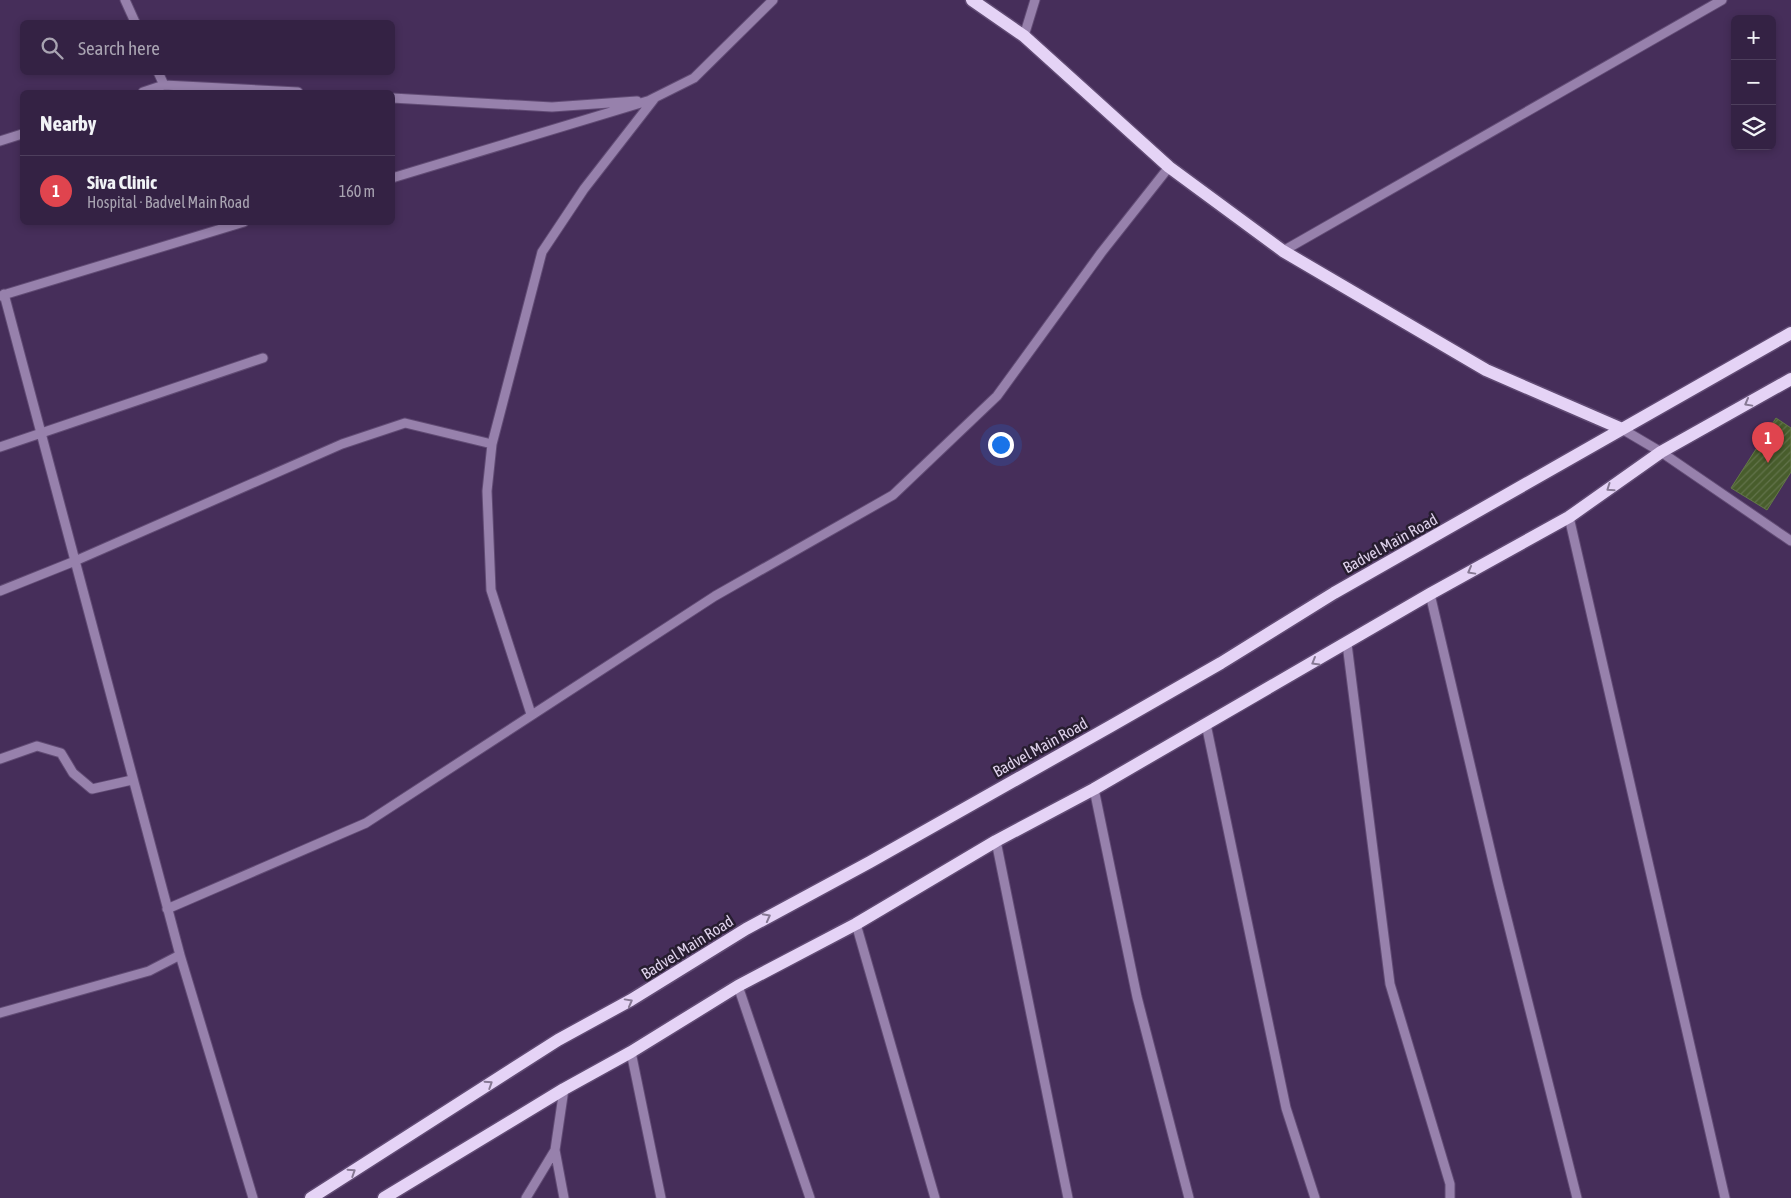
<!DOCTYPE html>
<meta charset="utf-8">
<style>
:root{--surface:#342244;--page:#3c2a4b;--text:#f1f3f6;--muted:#a9a4b2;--line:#4e3f5d;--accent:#8bbbb9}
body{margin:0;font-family:"Asap Condensed",sans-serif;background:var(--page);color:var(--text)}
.controls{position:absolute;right:15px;top:15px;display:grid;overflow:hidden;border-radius:8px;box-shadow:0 2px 8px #0003}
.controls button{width:45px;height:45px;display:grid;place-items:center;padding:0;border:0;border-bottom:1px solid var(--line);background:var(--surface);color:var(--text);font:25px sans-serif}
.you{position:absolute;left:1000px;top:444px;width:18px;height:18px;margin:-12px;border:4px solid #fff;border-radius:50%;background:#1a73e8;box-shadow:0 0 0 8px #1a73e833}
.badge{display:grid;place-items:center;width:32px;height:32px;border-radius:50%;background:var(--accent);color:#fff;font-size:16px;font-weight:700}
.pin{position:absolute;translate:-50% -41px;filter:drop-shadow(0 1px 2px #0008)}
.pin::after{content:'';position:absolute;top:26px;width:18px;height:15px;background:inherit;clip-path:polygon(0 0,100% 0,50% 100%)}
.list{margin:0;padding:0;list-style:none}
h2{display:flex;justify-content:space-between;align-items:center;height:65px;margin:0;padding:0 20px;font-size:21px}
h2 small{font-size:16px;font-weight:400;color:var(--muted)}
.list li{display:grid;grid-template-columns:32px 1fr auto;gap:15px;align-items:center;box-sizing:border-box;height:70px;padding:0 20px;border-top:1px solid var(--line)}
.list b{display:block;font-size:19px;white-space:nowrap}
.list p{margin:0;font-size:16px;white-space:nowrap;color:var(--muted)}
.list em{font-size:16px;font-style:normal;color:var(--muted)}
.icon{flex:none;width:28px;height:28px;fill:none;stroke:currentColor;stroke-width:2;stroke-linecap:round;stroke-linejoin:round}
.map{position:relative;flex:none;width:1791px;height:1198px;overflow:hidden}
.search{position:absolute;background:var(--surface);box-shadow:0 2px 8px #0003;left:20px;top:20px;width:375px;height:55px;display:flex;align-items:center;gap:12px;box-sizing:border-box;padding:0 18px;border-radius:8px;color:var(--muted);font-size:19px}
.panel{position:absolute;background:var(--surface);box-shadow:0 2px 8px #0003;left:20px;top:90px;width:375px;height:135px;border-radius:8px}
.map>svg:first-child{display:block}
.building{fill:url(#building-hatch);stroke:#637947}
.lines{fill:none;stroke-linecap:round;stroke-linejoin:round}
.minor-casing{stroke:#614b74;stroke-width:11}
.major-casing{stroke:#614b74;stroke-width:15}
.minor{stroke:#9781ac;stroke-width:9}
.major{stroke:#e5d3f6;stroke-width:12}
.oneway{stroke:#867893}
.labels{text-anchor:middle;stroke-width:5;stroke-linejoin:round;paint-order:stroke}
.street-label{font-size:16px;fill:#ddd0ea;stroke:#271d30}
</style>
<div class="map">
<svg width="1791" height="1198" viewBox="0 0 1791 1198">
<defs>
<pattern id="building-hatch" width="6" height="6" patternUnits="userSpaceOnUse" patternTransform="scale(1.25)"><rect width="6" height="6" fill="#485d2c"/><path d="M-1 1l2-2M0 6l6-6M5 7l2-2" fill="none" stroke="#62734b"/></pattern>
</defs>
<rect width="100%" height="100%" fill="#462e5a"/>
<!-- building -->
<path class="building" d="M1776 418 1791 428V472L1767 510 1731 488Z"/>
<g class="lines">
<!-- minor casing -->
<g class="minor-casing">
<path id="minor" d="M125 0 135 22
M1024 36 1035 0
M158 72 164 85
M143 92 164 85 298 92
M392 98 552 107 637 101
M650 100 694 78 773 0
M0 141 22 134
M392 178 654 99 584 189 542 252 492 444 487 491 491 590 531 714
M1283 251 1722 0
M0 296 244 222
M1622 429 1661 452 1791 541
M0 447 263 358
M1569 517 1725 1198
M0 591 75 561 342 444 405 423 492 444
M1430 594 1498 883 1577 1198
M1347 644 1390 984 1450 1184V1198
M1206 724 1286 1108 1315 1198
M0 759 37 746 61 753 73 773 92 789 132 780
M1094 789 1137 997 1189 1198
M996 841 1068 1198
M167 909 366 823 715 596 893 495 997 396 1101 253 1169 167
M856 924 935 1198
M180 955 253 1198
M738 986 810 1198
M0 1013 149 971 180 955 4 294
M631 1052 661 1198
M555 1150 564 1198
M526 1198 555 1150 564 1089"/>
</g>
<!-- major casing -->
<g class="major-casing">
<path id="major" d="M972 0 1024 36 1169 167 1283 251 1486 370 1622 429
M311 1198 558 1040 631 1000 746 929 870 862 1111 726 1221 663 1334 593 1791 333
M384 1198 564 1089 631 1052 738 986 856 924 996 841 1094 789 1430 594 1569 517 1661 452 1791 379"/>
</g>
<!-- minor -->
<use href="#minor" class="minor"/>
<!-- major -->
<use href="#major" class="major"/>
</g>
<!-- one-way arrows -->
<defs><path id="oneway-chevron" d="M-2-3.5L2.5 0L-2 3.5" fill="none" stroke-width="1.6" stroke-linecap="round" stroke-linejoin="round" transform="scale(1.25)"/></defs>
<g class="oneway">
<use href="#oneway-chevron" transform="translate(1748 403) rotate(151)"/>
<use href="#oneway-chevron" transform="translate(1610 488) rotate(145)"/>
<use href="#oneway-chevron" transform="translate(1471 571) rotate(151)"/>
<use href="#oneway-chevron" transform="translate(1315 662) rotate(150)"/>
<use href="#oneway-chevron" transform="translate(767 917) rotate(-28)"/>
<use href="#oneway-chevron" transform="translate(629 1002) rotate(-29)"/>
<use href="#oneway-chevron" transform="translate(489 1084) rotate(-33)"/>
<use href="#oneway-chevron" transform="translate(352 1172) rotate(-33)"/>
</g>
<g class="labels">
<!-- street labels -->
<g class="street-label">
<text transform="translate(1390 543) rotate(-29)" y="6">Badvel Main Road</text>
<text transform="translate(1040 747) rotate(-29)" y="6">Badvel Main Road</text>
<text transform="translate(687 947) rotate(-32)" y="6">Badvel Main Road</text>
</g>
</g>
</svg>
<div class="controls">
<button>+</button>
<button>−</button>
<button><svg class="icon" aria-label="layers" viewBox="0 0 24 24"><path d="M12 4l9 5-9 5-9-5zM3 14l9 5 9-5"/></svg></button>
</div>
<div class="you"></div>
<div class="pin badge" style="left:1768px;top:463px;background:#e0444e">1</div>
<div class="search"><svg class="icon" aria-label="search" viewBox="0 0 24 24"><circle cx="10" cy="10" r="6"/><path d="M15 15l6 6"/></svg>Search here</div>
<section class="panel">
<h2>Nearby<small></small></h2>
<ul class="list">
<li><span class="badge" style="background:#e0444e">1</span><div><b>Siva Clinic</b><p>Hospital · Badvel Main Road</p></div><em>160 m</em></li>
</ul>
</section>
</div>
